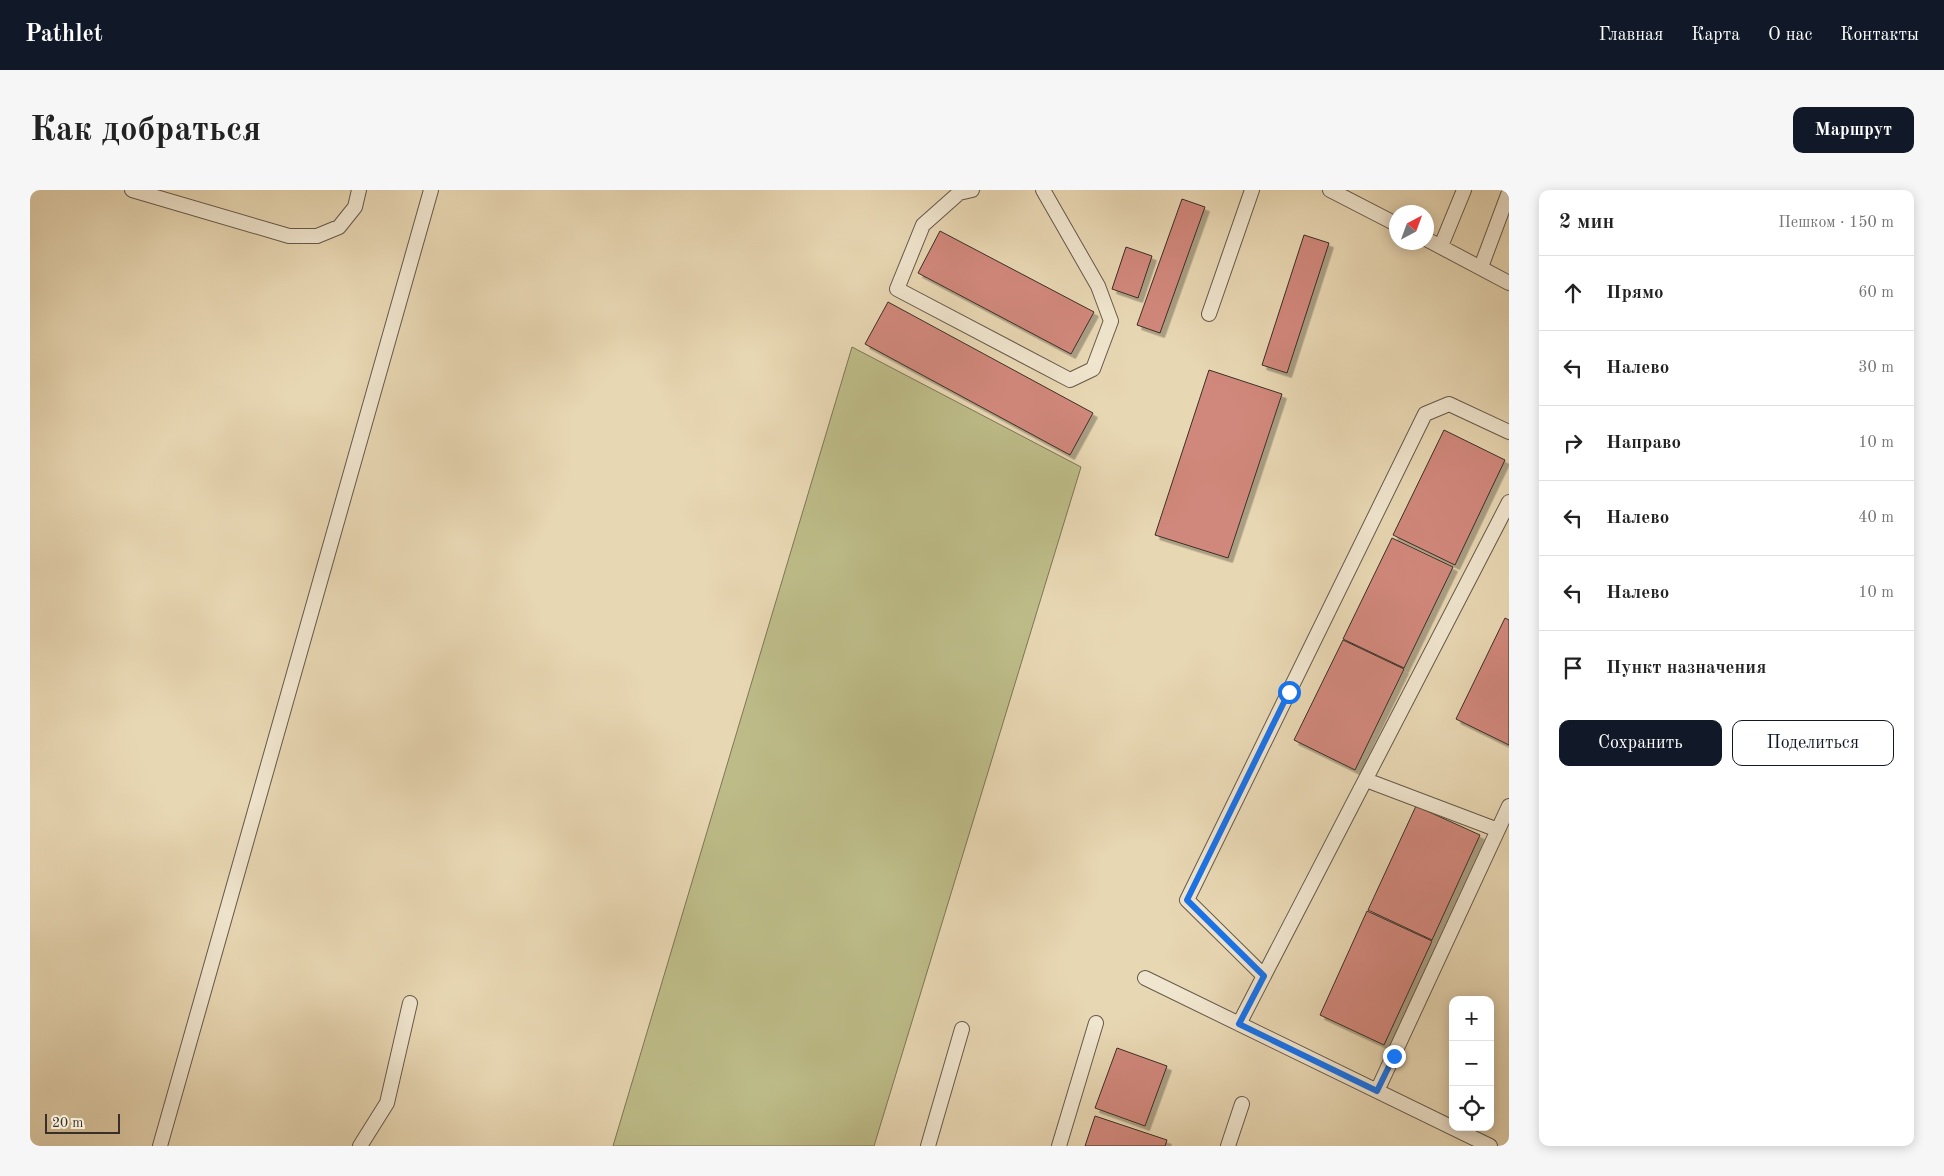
<!DOCTYPE html>
<html lang="ru">
<meta charset="utf-8">
<style>
:root{--surface:#fff;--page:#f6f6f6;--text:#222;--muted:#767676;--line:#e0e0e0;--accent:#111827}
body{margin:0;font-family:"Old Standard TT",serif;background:var(--page);color:var(--text)}
.controls{position:absolute;right:15px;bottom:15px;display:grid;overflow:hidden;border-radius:10px;box-shadow:0 2px 12px #0003}
.controls button{width:45px;height:45px;display:grid;place-items:center;padding:0;border:0;border-bottom:1px solid var(--line);background:var(--surface);color:var(--text);font:25px sans-serif}
.compass{position:absolute;left:1359px;top:15px;width:45px;height:45px;border-radius:50%;background:var(--surface);box-shadow:0 2px 12px #0003;rotate:41deg}
.scale{position:absolute;left:15px;bottom:12px;width:75px;box-sizing:border-box;padding-left:5px;border:2px solid #3a2f28;border-top:0;font-size:14px;line-height:18px;white-space:nowrap;color:#3a2f28;-webkit-text-stroke:4px #f0e5ce;paint-order:stroke}
.stop{position:absolute;width:15px;height:15px;margin:-11px;border:4px solid #1a73e8;border-radius:50%;background:#fff}
.stop.end{background:#1a73e8;border-color:#fff;box-shadow:0 1px 5px #0008}
.list{margin:0;padding:0;list-style:none}
h2{display:flex;justify-content:space-between;align-items:center;height:65px;margin:0;padding:0 20px;font-size:21px}
h2 small{font-size:16px;font-weight:400;color:var(--muted)}
.list li{display:grid;grid-template-columns:32px 1fr auto;gap:15px;align-items:center;box-sizing:border-box;height:75px;padding:0 20px;border-top:1px solid var(--line)}
.list b{display:block;font-size:19px;white-space:nowrap}
.list em{font-size:16px;font-style:normal;color:var(--muted)}
.actions{display:flex;gap:10px;padding:15px 20px}
.actions a{flex:1;padding:11px 0;border:1px solid var(--accent);border-radius:10px;text-align:center;font-size:18px;color:var(--accent)}
.actions .main{background:var(--accent);color:#fff}
.icon{flex:none;width:28px;height:28px;fill:none;stroke:currentColor;stroke-width:2;stroke-linecap:round;stroke-linejoin:round}
.map{position:relative;flex:none;width:1479px;height:956px;overflow:hidden;border-radius:10px}
header{display:flex;align-items:center;gap:30px;box-sizing:border-box;height:70px;padding:0 25px;background:var(--accent);color:#fff}
header strong{font-size:24px}
nav{display:flex;gap:28px;margin-inline-start:auto;font-size:18px}
.intro{display:flex;align-items:center;justify-content:space-between;box-sizing:border-box;height:120px;padding:0 30px}
h1{margin:0;font-size:35px}
.button{padding:12px 22px;border-radius:10px;background:var(--accent);color:#fff;font-size:18px;font-weight:700}
main{display:flex;gap:30px;padding:0 30px}
aside{flex:1;background:var(--surface);border-radius:10px;box-shadow:0 2px 12px #0003}
.map>svg:first-child{display:block}
.green{fill:#bdbc88;stroke:#7c7658}
.building{fill:#d1887b;stroke:#3a2f28;filter:url(#shadow)}
.lines{fill:none;stroke-linecap:round;stroke-linejoin:round}
.service-casing{stroke:#66594b;stroke-width:16}
.service{stroke:#f0e5ce;stroke-width:14}
.route{stroke:#1a73e8;stroke-width:6}
</style>
<header>
<strong>Pathlet</strong>
<nav><a>Главная</a><a>Карта</a><a>О нас</a><a>Контакты</a></nav>
</header>
<div class="intro"><h1>Как добраться</h1><a class="button">Маршрут</a></div>
<main>
<div class="map">
<svg width="1479" height="956" viewBox="0 0 1479 956">
<defs>
<filter id="shadow"><feDropShadow dx="4.5" dy="4.5" stdDeviation="0" flood-color="#0004"/></filter>
</defs>
<rect width="100%" height="100%" fill="#e8d7b3"/>
<filter id="stains"><feTurbulence type="fractalNoise" baseFrequency=".004" numOctaves="4"/><feColorMatrix values="0 0 0 0 .2 0 0 0 0 .09 0 0 0 0 .02 0 0 0 .5 -.17"/></filter>
<radialGradient id="worn" r=".72"><stop offset=".6" stop-color="#630" stop-opacity="0"/><stop offset="1" stop-color="#630" stop-opacity=".3"/></radialGradient>
<!-- green -->
<path class="green" d="M822 157 1051 277 844 956H583Z"/>
<!-- building -->
<path class="building" d="M1152 9 1175 17 1130 143 1107 135Z
M910 41 1064 122 1041 164 888 83Z
M1274 45 1299 53 1257 183 1232 175Z
M1096 57 1122 66 1108 108 1082 99Z
M858 112 1063 223 1040 265 835 154Z
M1179 180 1252 204 1198 368 1125 345Z
M1414 240 1475 270 1425 375 1363 345Z
M1362 348 1423 377 1374 478 1313 449Z
M1475 428 1479 430V555L1426 529Z
M1313 450 1374 479 1325 580 1264 550Z
M1386 616 1450 645 1402 750 1338 720Z
M1337 721 1402 751 1354 855 1290 825Z
M1087 858 1137 876 1115 936 1065 918Z
M1065 926 1137 950 1135 956H1055Z"/>
<g class="lines">
<!-- service casing -->
<g class="service-casing">
<path id="service" d="M102 0 259 46H287L309 37 325 17 329 0
M942 0 929 3 893 35 867 99 1040 190 1063 179 1081 131 1068 96 1013 0
M1300 0 1366 34
M1396 49 1479 93
M1411 56 1434 0
M1451 77 1479 2
M1179 124 1222 0
M1336 590 1468 640
M1234 786 1157 710 1395 224 1419 214 1479 242
M1115 788 1460 956
M1209 834 1479 312
M1347 901 1479 616
M130 956 401 0
M330 956 357 913 380 813
M898 956 932 839
M1029 956 1066 833
M1198 956 1212 914"/>
</g>
<!-- service -->
<use href="#service" class="service"/>
</g>
<g class="lines">
<!-- route -->
<path class="route" d="M1259 502 1157 710 1234 786 1209 834 1347 901 1364 866"/>
</g>
<rect width="100%" height="100%" filter="url(#stains)"/>
<rect width="100%" height="100%" fill="url(#worn)"/>
</svg>
<div class="controls">
<button>+</button>
<button>−</button>
<button><svg class="icon" aria-label="locate" viewBox="0 0 24 24"><circle cx="12" cy="12" r="6"/><path d="M12 2v4M12 18v4M2 12h4M18 12h4"/></svg></button>
</div>
<svg class="compass" viewBox="-18 -18 36 36"><path d="M0-13l5 13h-10z" fill="#e53935"/><path d="M0 13l5-13h-10z" fill="#767676"/></svg>
<div class="scale">20 m</div>
<div class="stop" style="left:1259px;top:502px"></div>
<div class="stop end" style="left:1364px;top:866px"></div>
</div>
<aside>
<h2>2 мин<small>Пешком · 150 m</small></h2>
<ul class="list">
<li><svg class="icon" aria-label="ahead" viewBox="0 0 24 24"><path d="M12 20V5M6 11l6-6 6 6"/></svg><div><b>Прямо</b></div><em>60 m</em></li>
<li><svg class="icon" aria-label="left" viewBox="0 0 24 24"><path d="M17 20v-9H6M10 6l-5 5 5 5"/></svg><div><b>Налево</b></div><em>30 m</em></li>
<li><svg class="icon" aria-label="right" viewBox="0 0 24 24"><path d="M7 20v-9h11M14 6l5 5-5 5"/></svg><div><b>Направо</b></div><em>10 m</em></li>
<li><svg class="icon" aria-label="left" viewBox="0 0 24 24"><path d="M17 20v-9H6M10 6l-5 5 5 5"/></svg><div><b>Налево</b></div><em>40 m</em></li>
<li><svg class="icon" aria-label="left" viewBox="0 0 24 24"><path d="M17 20v-9H6M10 6l-5 5 5 5"/></svg><div><b>Налево</b></div><em>10 m</em></li>
<li><svg class="icon" aria-label="arrive" viewBox="0 0 24 24"><path d="M6 21V4h12l-3 4 3 4H6"/></svg><div><b>Пункт назначения</b></div></li>
</ul>
<div class="actions"><a class="main">Сохранить</a><a>Поделиться</a></div>
</aside>
</main>
